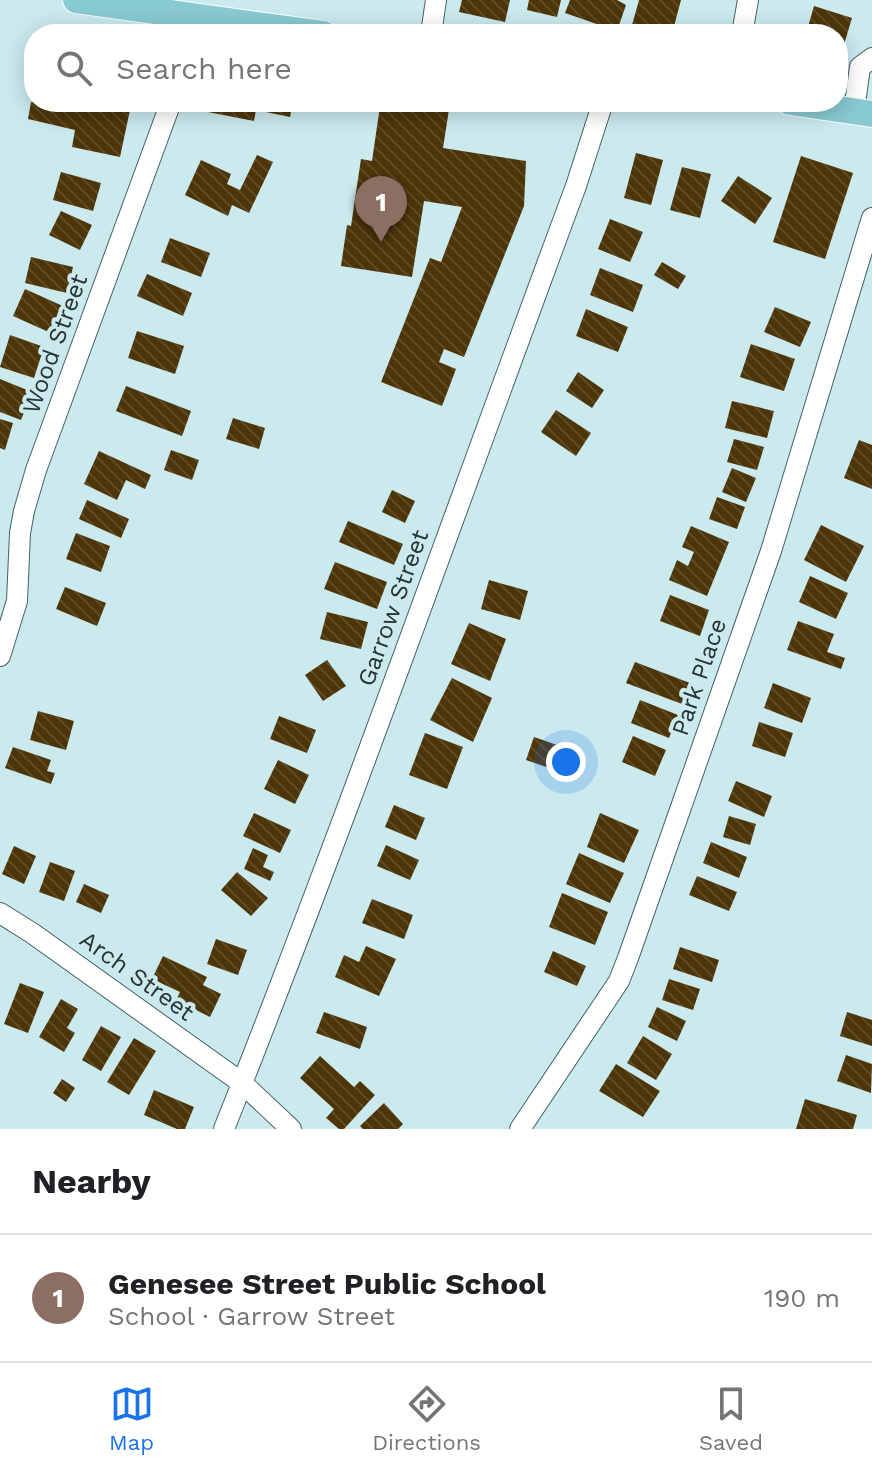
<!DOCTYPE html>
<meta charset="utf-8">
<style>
:root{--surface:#fff;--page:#f2f2f2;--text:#202124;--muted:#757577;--line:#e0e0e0;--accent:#1a73e8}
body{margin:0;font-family:"Work Sans",sans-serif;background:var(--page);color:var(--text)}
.you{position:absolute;left:566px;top:762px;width:28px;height:28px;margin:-20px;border:6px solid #fff;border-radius:50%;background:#1a73e8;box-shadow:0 0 0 12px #1a73e833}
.badge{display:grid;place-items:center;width:52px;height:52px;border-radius:50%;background:var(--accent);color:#fff;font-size:26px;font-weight:700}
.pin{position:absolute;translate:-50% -66px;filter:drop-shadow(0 2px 4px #0008)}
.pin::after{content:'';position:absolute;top:42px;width:28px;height:24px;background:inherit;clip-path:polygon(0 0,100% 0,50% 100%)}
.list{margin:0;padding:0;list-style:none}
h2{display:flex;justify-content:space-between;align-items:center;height:104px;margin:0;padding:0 32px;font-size:34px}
h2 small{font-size:26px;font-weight:400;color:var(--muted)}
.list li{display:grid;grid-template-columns:52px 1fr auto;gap:24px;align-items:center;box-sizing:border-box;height:128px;padding:0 32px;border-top:2px solid var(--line)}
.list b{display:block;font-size:30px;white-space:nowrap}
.list p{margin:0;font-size:26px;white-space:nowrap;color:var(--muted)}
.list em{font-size:26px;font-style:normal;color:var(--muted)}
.icon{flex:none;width:44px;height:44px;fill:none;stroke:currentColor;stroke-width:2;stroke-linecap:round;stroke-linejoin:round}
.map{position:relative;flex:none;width:872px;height:1129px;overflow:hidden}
.search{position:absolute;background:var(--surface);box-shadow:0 4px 20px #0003;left:24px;right:24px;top:24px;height:88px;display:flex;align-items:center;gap:20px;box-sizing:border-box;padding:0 28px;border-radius:32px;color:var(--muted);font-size:30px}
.sheet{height:232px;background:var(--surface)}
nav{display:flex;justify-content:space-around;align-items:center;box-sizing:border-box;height:112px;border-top:2px solid var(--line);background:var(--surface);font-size:22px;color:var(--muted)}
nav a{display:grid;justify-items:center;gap:4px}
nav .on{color:var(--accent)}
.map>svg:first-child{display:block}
.building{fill:url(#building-back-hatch)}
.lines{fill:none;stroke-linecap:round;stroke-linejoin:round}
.minor-casing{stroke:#456164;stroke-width:22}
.major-casing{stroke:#fff;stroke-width:28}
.minor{stroke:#fff;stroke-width:20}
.major{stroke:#88cad1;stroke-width:26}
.labels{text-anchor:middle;stroke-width:8;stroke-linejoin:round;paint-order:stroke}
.street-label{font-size:24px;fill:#273335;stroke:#cbeaee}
</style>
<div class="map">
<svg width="872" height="1129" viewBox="0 0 872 1129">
<defs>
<pattern id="building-back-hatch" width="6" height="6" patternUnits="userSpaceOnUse" patternTransform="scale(2)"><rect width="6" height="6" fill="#4d3508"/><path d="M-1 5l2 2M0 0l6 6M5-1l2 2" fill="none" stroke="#5e4a24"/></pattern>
</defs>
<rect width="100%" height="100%" fill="#cbeaee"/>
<!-- building -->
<path class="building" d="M462 0H510L505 22 459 12Z
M529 0H561L557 17 527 10Z
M570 0H617L626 5 617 31 565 13Z
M639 0H681L672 34 632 25Z
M814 6 852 18 839 61 838 34H806Z
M31 102H94L130 110 120 157 72 147 75 130 28 119Z
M210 102H293L290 117 256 110 254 121 208 112Z
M415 102 450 103 443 148 526 161 524 206 464 357 444 349 439 362 456 369 442 406 381 382 430 258 441 262 462 207 424 201 412 277 341 266 347 225 351 226 361 159 372 161 380 106 413 112Z
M636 153 663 160 651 205 624 198Z
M257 155 273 162 249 213 232 205 228 216 185 195 201 160 231 174 227 184 240 190Z
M801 156 853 173 825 259 773 242Z
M682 167 711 174 700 218 670 210Z
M61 172 101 183 93 211 53 200Z
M738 176 772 198 755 224 721 201Z
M61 211 92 225 80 250 49 235Z
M610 219 643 232 630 262 598 249Z
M170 238 210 253 201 277 161 262Z
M31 257 73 267 67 293 25 283Z
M662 262 686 276 678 289 654 275Z
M600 268 643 285 633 312 590 295Z
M147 274 192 293 183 316 137 296Z
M25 289 65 307 53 334 13 316Z
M775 307 811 322 800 347 764 332Z
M586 309 628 327 618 352 576 336Z
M137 331 184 346 175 374 128 358Z
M10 335 44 347 34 378 0 367Z
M751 344 795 359 784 391 740 377Z
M578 372 604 390 592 408 566 391Z
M0 379 32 392 21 420 0 412Z
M126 386 191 411 182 436 116 411Z
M732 401 774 411 767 438 725 428Z
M556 410 591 433 576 456 541 432Z
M233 418 265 428 259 449 226 439Z
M0 419 13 423 5 450 0 448Z
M734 439 764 447 757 470 727 462Z
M859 440 872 445V489L844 478Z
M171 450 199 460 192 480 164 470Z
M99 451 151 475 145 489 126 480 117 500 84 484Z
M732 468 756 478 746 502 722 492Z
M392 490 415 501 405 523 382 512Z
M717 497 745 507 737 529 709 519Z
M87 500 129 519 121 538 79 519Z
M348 521 403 544 394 565 339 542Z
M821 525 864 546 846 582 804 560Z
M691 526 729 542 707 596 669 580 677 560 688 566 694 552 682 547Z
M76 533 110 546 101 572 66 559Z
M335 562 387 582 377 609 324 589Z
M810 576 848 593 836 619 799 602Z
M489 580 528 591 520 620 481 609Z
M65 587 106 603 97 626 56 609Z
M670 595 709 610 700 636 660 621Z
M327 612 368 622 361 649 320 639Z
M798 621 834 634 827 652 845 658 841 669 787 650Z
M469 623 506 639 490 681 451 664Z
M327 660 346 686 323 701 305 675Z
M635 662 690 683 682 704 626 683Z
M452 678 492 698 473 742 430 720Z
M773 683 811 698 802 723 764 708Z
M640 700 678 715 669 738 631 723Z
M38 711 74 721 66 750 30 740Z
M279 716 316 730 307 753 270 739Z
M759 722 793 733 785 757 752 746Z
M425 733 463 747 447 789 409 775Z
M633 736 666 750 655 776 622 762Z
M534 737 563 747 555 770 526 760Z
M13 747 51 760 47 771 55 773 51 784 5 768Z
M278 760 309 775 295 804 264 789Z
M736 781 772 796 764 817 728 801Z
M394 805 425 818 416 840 385 827Z
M254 813 291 830 280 853 243 836Z
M600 813 639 830 624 863 587 847Z
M729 816 756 824 750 845 723 837Z
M711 842 747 857 739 878 703 863Z
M386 845 419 860 410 880 377 866Z
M14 846 36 856 24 884 2 874Z
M253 848 268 855 263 867 274 872 270 881 244 869Z
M579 853 624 873 610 903 566 884Z
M50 862 75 871 64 901 39 892Z
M237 872 268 898 251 916 221 890Z
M697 876 737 892 729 911 689 895Z
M84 884 109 895 101 913 76 902Z
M562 893 608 912 595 945 549 927Z
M372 899 413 915 404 939 362 923Z
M216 939 247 950 238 975 207 964Z
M366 946 396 959 379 996 335 977 344 955 359 962Z
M680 947 719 960 712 982 673 969Z
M553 951 586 966 577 986 544 972Z
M163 956 207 977 203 985 221 994 210 1017 176 1000 180 992 152 979Z
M669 979 700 989 693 1010 662 1000Z
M20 983 44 992 28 1033 4 1024Z
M61 999 78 1009 67 1028 75 1033 64 1052 39 1037Z
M657 1007 686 1021 677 1041 648 1027Z
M324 1012 367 1027 360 1049 316 1033Z
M847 1012 872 1020V1046L840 1036Z
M101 1026 121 1037 101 1071 82 1060Z
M643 1036 672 1054 656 1080 627 1063Z
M134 1038 156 1051 129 1095 107 1082Z
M846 1055 872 1064 871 1093 837 1081Z
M320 1056 354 1087 360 1081 375 1095 344 1129H339L326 1118 334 1109 300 1078Z
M616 1064 660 1091 643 1117 599 1091Z
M62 1079 75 1088 66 1102 53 1093Z
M154 1090 194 1107 185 1129H177L144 1115Z
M805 1099 857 1115 853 1129H796Z
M384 1103 403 1124 398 1129H363L360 1126Z"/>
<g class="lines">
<!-- minor casing -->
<g class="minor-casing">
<path id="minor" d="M431 34 436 0
M742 34 748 0
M854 111 860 67 872 58
M0 656 17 601 20 533 24 511 36 470 171 102
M0 913 32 933 242 1083 291 1129
M224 1129C348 817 459 500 576 186L603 102
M520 1129 619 981 628 958 771 551 872 218"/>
</g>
<!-- major casing -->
<g class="major-casing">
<path id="major" d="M76 0 323 34
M790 102 872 114"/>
</g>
<!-- minor -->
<use href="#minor" class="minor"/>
<!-- major -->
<use href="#major" class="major"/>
</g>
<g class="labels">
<!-- street labels -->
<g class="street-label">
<text transform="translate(55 344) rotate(-70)" y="8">Wood Street</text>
<text transform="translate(393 608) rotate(-70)" y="8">Garrow Street</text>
<text transform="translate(699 677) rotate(-71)" y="8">Park Place</text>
<text transform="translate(137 976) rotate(36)" y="8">Arch Street</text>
</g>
</g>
</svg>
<div class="you"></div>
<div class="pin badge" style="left:381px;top:242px;background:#8d6e63">1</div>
<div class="search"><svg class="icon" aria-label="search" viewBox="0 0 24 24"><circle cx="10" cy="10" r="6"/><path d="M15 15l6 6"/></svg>Search here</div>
</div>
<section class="sheet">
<h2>Nearby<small></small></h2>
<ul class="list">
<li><span class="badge" style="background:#8d6e63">1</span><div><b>Genesee Street Public School</b><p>School · Garrow Street</p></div><em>190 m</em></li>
</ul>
</section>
<nav>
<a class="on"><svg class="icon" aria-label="map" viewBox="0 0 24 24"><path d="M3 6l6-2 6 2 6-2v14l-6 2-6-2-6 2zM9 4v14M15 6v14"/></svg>Map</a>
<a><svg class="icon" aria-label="directions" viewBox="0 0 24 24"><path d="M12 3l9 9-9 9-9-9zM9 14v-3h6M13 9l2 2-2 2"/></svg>Directions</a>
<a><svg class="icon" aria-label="saved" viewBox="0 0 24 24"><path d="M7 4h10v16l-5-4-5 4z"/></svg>Saved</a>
</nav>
